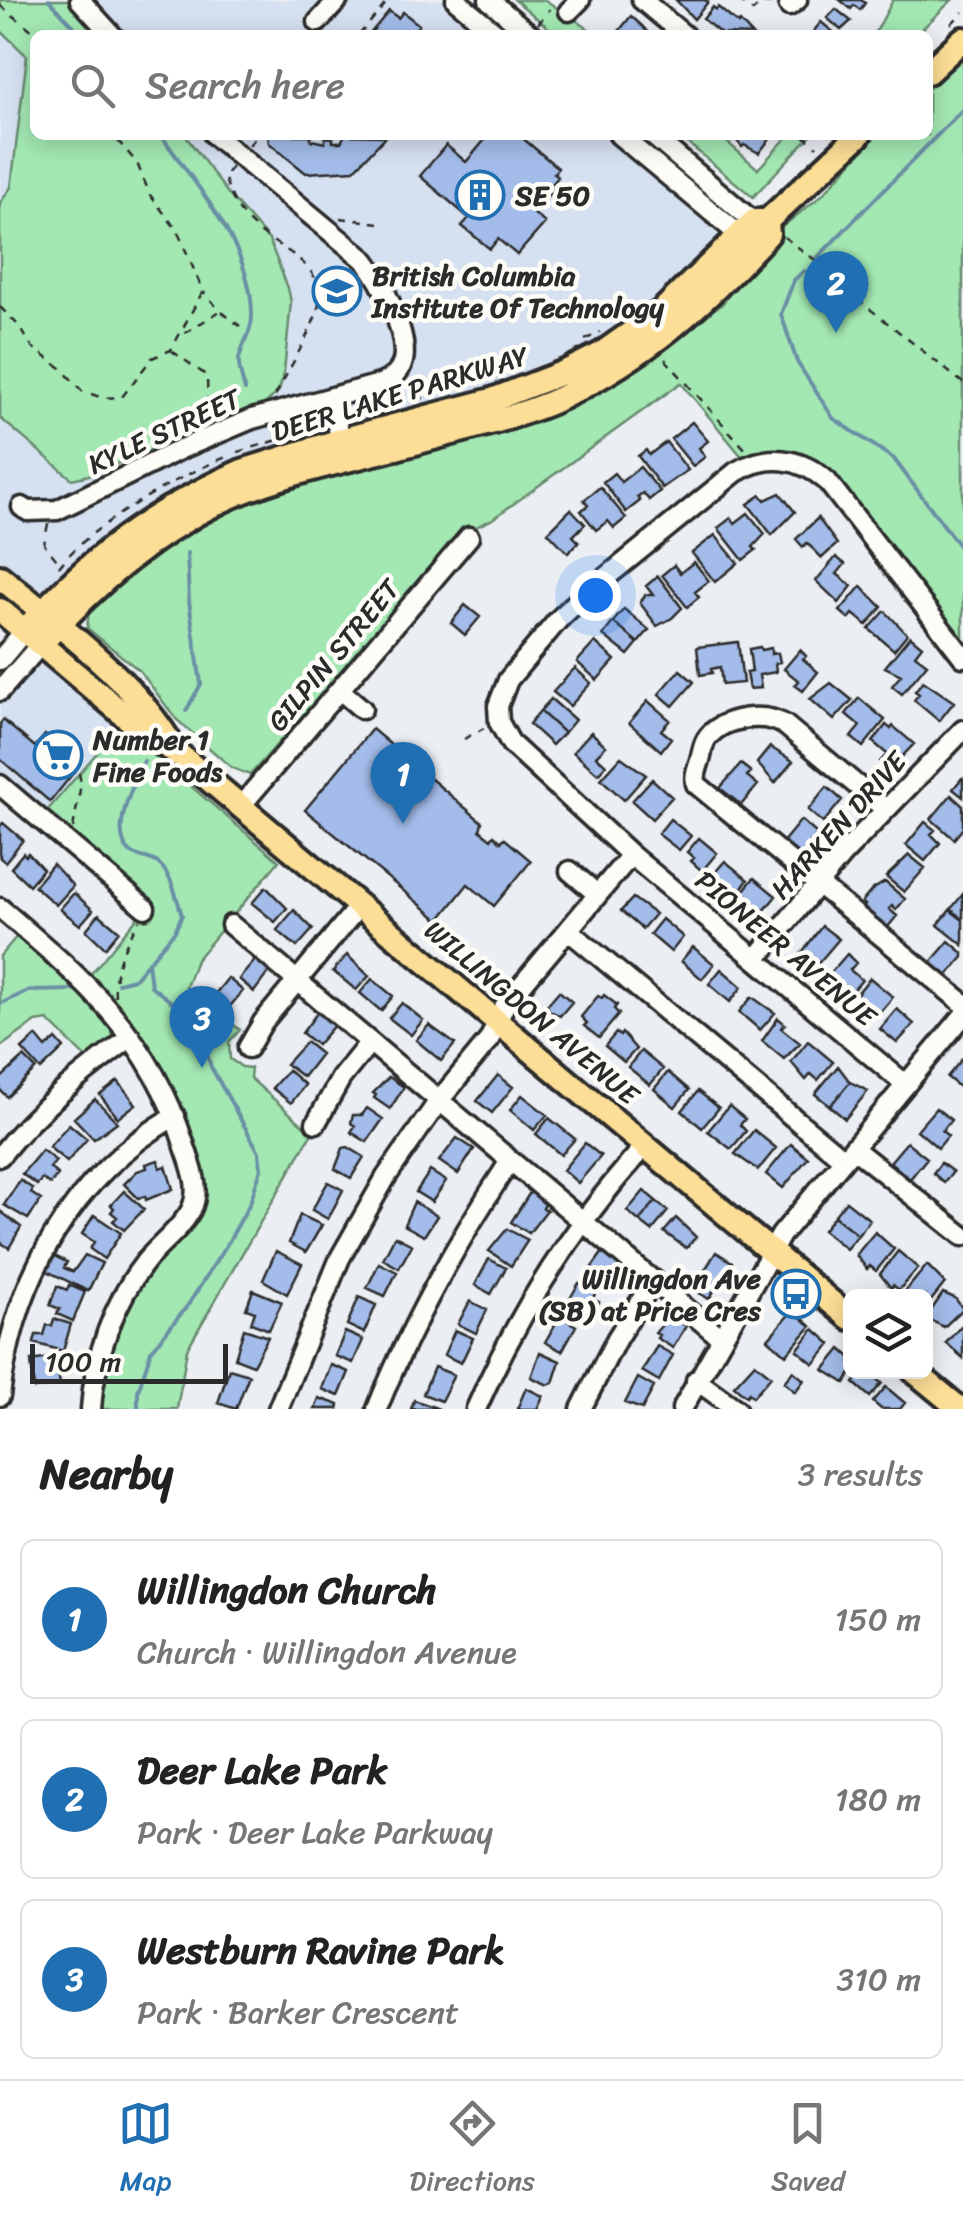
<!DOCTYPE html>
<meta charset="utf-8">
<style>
:root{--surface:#fff;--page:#f6f6f6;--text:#222;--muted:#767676;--line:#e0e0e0;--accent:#1f6fb2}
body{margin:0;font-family:Sriracha,sans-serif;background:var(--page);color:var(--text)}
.controls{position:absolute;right:30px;bottom:30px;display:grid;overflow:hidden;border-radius:15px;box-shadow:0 5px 25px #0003}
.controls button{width:90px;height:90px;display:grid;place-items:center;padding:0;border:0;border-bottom:2px solid var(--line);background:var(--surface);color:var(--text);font:50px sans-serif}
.scale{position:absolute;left:30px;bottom:25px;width:198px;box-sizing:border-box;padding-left:10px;border:5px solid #2b2b2b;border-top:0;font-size:28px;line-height:35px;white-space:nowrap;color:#2b2b2b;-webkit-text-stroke:8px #fdfcf7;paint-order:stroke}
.you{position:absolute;left:595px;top:595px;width:35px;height:35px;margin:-25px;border:8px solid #fff;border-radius:50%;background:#1a73e8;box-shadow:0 0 0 15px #1a73e833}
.badge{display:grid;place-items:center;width:65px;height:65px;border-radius:50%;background:var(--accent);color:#fff;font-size:32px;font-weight:700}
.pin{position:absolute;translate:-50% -82px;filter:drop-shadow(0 2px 5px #0008)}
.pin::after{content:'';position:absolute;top:52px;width:35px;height:30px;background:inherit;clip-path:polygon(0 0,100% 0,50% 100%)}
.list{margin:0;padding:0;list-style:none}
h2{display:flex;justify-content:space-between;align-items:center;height:130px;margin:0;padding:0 40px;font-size:42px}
h2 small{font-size:32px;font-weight:400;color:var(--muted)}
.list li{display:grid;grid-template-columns:65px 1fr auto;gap:30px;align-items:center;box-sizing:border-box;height:160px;margin:0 20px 20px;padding:0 20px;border:2px solid var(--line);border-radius:15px}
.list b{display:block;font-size:38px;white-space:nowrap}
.list p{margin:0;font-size:32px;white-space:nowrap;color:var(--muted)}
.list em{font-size:32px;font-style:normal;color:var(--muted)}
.icon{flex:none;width:55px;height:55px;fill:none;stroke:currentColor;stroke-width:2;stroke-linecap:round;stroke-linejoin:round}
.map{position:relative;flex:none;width:963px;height:1409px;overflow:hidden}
.search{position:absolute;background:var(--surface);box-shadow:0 5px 25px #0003;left:30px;right:30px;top:30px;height:110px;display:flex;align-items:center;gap:25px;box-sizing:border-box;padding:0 35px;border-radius:15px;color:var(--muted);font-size:38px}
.sheet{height:670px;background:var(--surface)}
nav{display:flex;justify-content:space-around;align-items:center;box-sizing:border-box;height:140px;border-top:2px solid var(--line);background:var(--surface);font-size:28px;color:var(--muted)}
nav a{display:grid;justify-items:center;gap:5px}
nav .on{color:var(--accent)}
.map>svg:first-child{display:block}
.built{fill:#d5e0f1}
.green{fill:#a3e8b3;stroke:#678a6f;stroke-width:2.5}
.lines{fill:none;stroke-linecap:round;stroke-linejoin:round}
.stream{stroke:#6b90a5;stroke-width:4}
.building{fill:#a3bce9;stroke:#2b2b2b;stroke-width:2.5}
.minor-casing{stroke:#2b2b2b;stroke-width:25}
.major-casing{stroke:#2b2b2b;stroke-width:30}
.path{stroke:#2b2b2b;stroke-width:2.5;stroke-dasharray:8 8;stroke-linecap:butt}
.minor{stroke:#fdfcf7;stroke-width:18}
.major{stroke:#fcde96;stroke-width:22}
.labels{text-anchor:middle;stroke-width:9;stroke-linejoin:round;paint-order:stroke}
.poi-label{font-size:28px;font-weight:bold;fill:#2b2b2b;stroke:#fdfcf7;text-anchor:start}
.street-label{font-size:28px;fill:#2b2b2b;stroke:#fdfcf7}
</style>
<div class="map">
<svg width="963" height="1409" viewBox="0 0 963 1409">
<rect width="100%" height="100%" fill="#ebeff4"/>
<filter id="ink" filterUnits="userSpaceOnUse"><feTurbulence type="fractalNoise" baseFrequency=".01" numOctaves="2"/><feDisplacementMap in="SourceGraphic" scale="20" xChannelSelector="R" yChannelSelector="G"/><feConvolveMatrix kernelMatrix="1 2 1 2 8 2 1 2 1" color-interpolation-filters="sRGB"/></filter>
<g filter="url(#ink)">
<!-- built -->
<path class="built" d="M0 0H444L486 35H35V135H605L715 227 719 241 687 280 571 362 49 591 32 593 0 568Z
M42 665 50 668 120 726 40 819 0 785V705L29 670Z"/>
<!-- green -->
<path class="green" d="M0 0H71L102 35H35V135H185L229 195 269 240 288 288 291 302 284 372 279 391 265 404 89 475 72 479 0 418V203L11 187 27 56 0 30Z
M515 0H545L598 35H557Z
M893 0H952L916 35H870L877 30Z
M963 57V643L832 475 787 453 766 452 744 459 681 383 491 520 465 532 250 775 232 768 176 719 140 671 87 628 89 609 139 565 225 507 554 409 722 304 777 231 821 196 877 135H928V89Z
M678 135H719L758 169 789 135H811L753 197Z
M120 726 279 861 196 960 186 987 240 1030 229 1042 230 1059 242 1067 251 1068 250 1078 312 1133 187 1349 177 1409H99C107 1357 119 1310 152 1268 165 1250 188 1236 198 1216 230 1155 132 1017 90 975L145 908 40 819Z
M18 935 65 974 113 1026 112 1041 86 1058 48 1020 36 1022 0 1047V956Z"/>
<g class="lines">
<!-- stream -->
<path class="stream" d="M49 0 82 35
M161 135C198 189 251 245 252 314 253 330 242 344 239 359 238 369 243 381 245 390
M817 258 963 109
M804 271 794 280 781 314 797 362 833 418 894 459 963 551
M186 711 201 684 189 601 187 553
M118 983 134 979 175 931 182 915C177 900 172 875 159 864 151 857 138 858 130 852 108 833 135 781 144 761
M0 1004 28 991 76 990
M138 1409V1391L151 1351 188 1305 229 1241 250 1203 261 1169 259 1152 211 1067 197 1022 151 986 148 962"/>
</g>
<!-- building -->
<path class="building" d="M676 0H705L708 2 694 19Z
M840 0H861L865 3 860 10 854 5 851 9Z
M713 7 716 10 718 7 738 24 740 22 752 35 721 34 703 19Z
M836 9 851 21 841 30 827 18Z
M389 11 398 18 403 12 419 25 415 30 421 35H369Z
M631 16 642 26 650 35H622L619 31Z
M821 22 837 35H816L813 32Z
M268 135H311V140L325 143V137L333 138V142H341L345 135 386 136 354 170 306 173 269 143Z
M489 135H519L558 168 554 173 558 177 550 187 553 190 544 200 540 197 533 205 520 193 516 198 545 223 517 255 498 239 490 249 462 226 469 218 420 176 446 145 466 162Z
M732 135H764L769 140 759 153 744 145 742 147Z
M692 422 708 441 699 448 705 457 693 466 671 439Z
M666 442 688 470 662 488 638 456 646 450 649 455Z
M640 467 660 491 649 500 643 493 637 497 640 501 626 512 603 482 614 473 621 482Z
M600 487 626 518 614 528 608 521 596 530 581 511 588 505 584 500Z
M780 493 795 512 772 535 748 504 761 495 765 500Z
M571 509 585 524 573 536 579 542 568 553 548 532Z
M748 513 765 534 753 547 756 550 743 560 718 528 731 518 735 523Z
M818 518 837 544 822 558 807 543 803 547 796 539Z
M715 535 738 563 715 582 692 553Z
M836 557 845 564 837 574 852 586 839 603 816 581Z
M694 562 709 581 695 592 699 597 687 607 662 575 674 565 680 573Z
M658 576 682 608 672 618 657 626 640 603 645 595H653L646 586Z
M861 586 882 607 867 625 853 614 849 619 840 611Z
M465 605 480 617 465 635 451 623Z
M624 609 649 630 638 643 613 622Z
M885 611 907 634 894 650 869 629Z
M613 622 638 643 628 655 603 635Z
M910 636 922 646 915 655 927 664 902 694 892 686 901 675 885 667Z
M595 642 615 660 597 680 577 662Z
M738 642 743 683 722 685 720 667 711 669 712 673 700 675 697 647Z
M760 647 761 650 771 648V654L778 653 780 662 775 663 776 672 759 675 761 688 749 689 746 673 752 672 749 649Z
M800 650 806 656 803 659 818 672 803 691 795 685 799 681 784 669Z
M575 668 591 683 570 706 553 692Z
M680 670 694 682 673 706 659 694Z
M923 681 954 702 939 721 914 700 919 694 915 691Z
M831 683 852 700 834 720 810 699Z
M859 698 885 720 863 747 851 737 860 726 846 714Z
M551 699 575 720 564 733 540 711Z
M648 701 670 720 661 730 671 738 661 751 629 723Z
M540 711 564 733 552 745 529 724Z
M3 720 35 747 45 735 70 757 64 764 74 772 50 802 0 759V724Z
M886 725 891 729 893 726 914 744 889 770 880 762 887 754 873 742Z
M372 729 482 822 480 830 491 839 494 835 501 842 504 838 531 861 494 906 468 884 439 920 305 810Z
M591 732 606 746 596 756 606 765 598 774 573 752Z
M770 747 793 761 775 783 757 763Z
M621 757 646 775 624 800 601 779Z
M741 764 751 772 747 776 758 785 741 805 720 788Z
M962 778H963V797L953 789Z
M652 779 672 797 652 819 632 801Z
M827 787 842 800 823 823 808 810Z
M951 795 963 806V828L954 839 931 819Z
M670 819 691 836 679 850 658 834Z
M801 820 817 834 800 857 782 843Z
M925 822 935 830 931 834 940 843 925 861 906 845Z
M3 823 23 840 5 862 0 858V826Z
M699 838 717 853 702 871 691 861 694 858 687 852Z
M23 853 26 856 28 853 43 869 29 885 11 868Z
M909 855 925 868 904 892 886 877Z
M725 861 748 880 735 896 710 878Z
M53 864 73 886 56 905 34 886Z
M754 878 776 896 763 912 738 897Z
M885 882 905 899 896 910 892 906 889 909 897 916 887 928 862 907 865 905 862 902 872 890Z
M266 887 287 908 275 922 252 903Z
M74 893 93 910 80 925 60 909Z
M963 894V920L951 909Z
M633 898 655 914 642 929 621 911Z
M294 910 313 929 297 947 277 930Z
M950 910 963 920V945L938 925Z
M99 914 119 931 105 948 86 930Z
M662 919 683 937 671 952 650 934Z
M822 926 839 939 815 967 800 955Z
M949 941 963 953V957L943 981 926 968Z
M693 947 714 964 702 979 681 961Z
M847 954 856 963 850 970 862 980 850 994 827 977Z
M347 955 369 976 356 990 333 971Z
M258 957 271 969 254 992 239 979Z
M721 969 742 987 730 1002 709 984Z
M228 978 243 991 226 1011 211 999Z
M870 978 893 997 876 1017 855 996Z
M372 979 393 996 381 1011 360 993Z
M559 991 572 1002 560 1016 549 1010 547 1005Z
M604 995 617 1005 614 1009 619 1014 599 1038 584 1026 587 1023 581 1017 598 996 602 998Z
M752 997 775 1013 760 1030 739 1012Z
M402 1003 423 1020 411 1035 389 1018Z
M320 1009 336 1023 317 1045 302 1033Z
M897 1009 914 1024 897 1043 880 1029Z
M778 1018 785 1024 781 1028 800 1043 784 1059 762 1041Z
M429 1025 455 1044 441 1061 416 1040Z
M616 1033 620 1036 622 1033 636 1049 624 1062 605 1046Z
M36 1036 46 1048 56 1039 64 1048 41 1070 22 1049Z
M808 1041 833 1062 818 1080 811 1074 806 1080 791 1062Z
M306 1042 321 1054 303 1077 286 1064Z
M641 1051 663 1069 650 1085 628 1067Z
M24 1057 36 1069 7 1097 0 1090V1079Z
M963 1058V1090L947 1077Z
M838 1066 850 1082 830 1106 815 1094Z
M288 1070 305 1085 291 1103 272 1088Z
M668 1072 689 1090 675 1107 654 1089Z
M498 1075 513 1087 492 1113 477 1101Z
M389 1077 404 1087 390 1109 374 1098 376 1095 373 1093Z
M118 1081 136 1104 118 1118 100 1095Z
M850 1082 868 1091 845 1119 830 1106Z
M698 1091 719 1108 702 1128 682 1111Z
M522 1095 547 1115 534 1130 510 1110Z
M95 1099 117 1122 94 1139 74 1118Z
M729 1106 745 1119 740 1125 746 1131 731 1149 708 1131Z
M367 1108 383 1119 367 1142 351 1132 355 1126 351 1123 353 1115H362Z
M936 1108 951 1120 942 1131 948 1136 938 1148 917 1130Z
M549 1118 575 1139 561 1155 536 1134Z
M69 1124 87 1139 67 1162 49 1147Z
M754 1130 776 1148 758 1170 735 1154Z
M457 1138 474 1149 458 1174 439 1161Z
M907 1142 927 1158 910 1179 890 1162Z
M585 1143 601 1156 578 1183 563 1170Z
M791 1144 808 1158 783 1188 766 1174Z
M348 1147 364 1157 351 1178 335 1169 343 1148Z
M42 1150 56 1161 50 1168 58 1175 50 1184 42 1179 37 1185 22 1174Z
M158 1160 160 1168 166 1166 173 1189 146 1200 145 1196 138 1198 124 1184 137 1171 147 1168 146 1164Z
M941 1163 953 1172 944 1183 933 1173Z
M430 1171 446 1181 432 1202 416 1192Z
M20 1180 33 1189 31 1193 41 1200 28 1219 4 1205Z
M328 1182 343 1190 328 1219 312 1210Z
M124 1191 144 1209 124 1230 113 1221 117 1217 111 1212 114 1208 111 1205Z
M531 1191 547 1201 543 1208 547 1210 529 1233 511 1222Z
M644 1191 656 1201 639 1221 627 1211Z
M656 1201 668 1211 652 1231 639 1221Z
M846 1201 870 1220 858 1235 834 1216Z
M414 1202 437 1216 424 1236 404 1225Z
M0 1211 21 1227 9 1248 0 1242Z
M94 1215 121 1233 104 1259 90 1249 94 1242 82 1234Z
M300 1215 322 1225 306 1252 289 1243Z
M834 1216 858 1235 846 1249 823 1230Z
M676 1218 696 1237 686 1248 664 1232Z
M507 1229 528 1240 511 1266 489 1251Z
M875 1232 894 1249 876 1271 870 1266 867 1269 856 1255Z
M395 1236 412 1245 399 1268 383 1259Z
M605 1249 624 1263 611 1282 607 1279 601 1288 585 1277Z
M276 1251 302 1264 287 1294 263 1280Z
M898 1251 918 1268 899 1290 893 1285 891 1288 880 1274Z
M716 1252 732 1262 709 1299 693 1289Z
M50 1254 67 1262 64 1268 73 1272 85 1255 102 1263 88 1291 43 1269Z
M489 1259 506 1268 491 1294 475 1285Z
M379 1263 397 1272 385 1296 367 1288Z
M927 1265 945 1283 926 1307V1296H907L904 1293Z
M579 1283 596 1293 592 1299 599 1302 591 1316 584 1312 580 1318 564 1309Z
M69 1285 85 1292 73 1321 57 1314 60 1309 50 1305 57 1286 67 1290Z
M253 1290 282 1302 269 1330 251 1323 255 1312 246 1309Z
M943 1293 955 1298 963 1309 944 1327 926 1318Z
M359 1297 376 1305 364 1333 347 1325Z
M470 1301 487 1310 476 1333 458 1324Z
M793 1310 811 1326 786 1355 768 1339Z
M560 1316 576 1326 562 1351 545 1342Z
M670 1316 686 1326 673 1348 657 1338 659 1335 655 1333Z
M54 1319 71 1324 63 1351 34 1343 36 1335H44L47 1325 52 1326Z
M961 1326 963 1328V1358L946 1343Z
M244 1329 268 1337 253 1365 235 1358Z
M814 1329 831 1344 814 1364 797 1350Z
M455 1330 473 1338 461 1363 444 1355Z
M345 1332 363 1340 353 1363 335 1356Z
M657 1346 673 1355 659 1381 642 1371Z
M841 1349 850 1357 852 1372 845 1383 824 1370Z
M540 1352 560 1361 553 1383 548 1385 531 1377Z
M56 1357 60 1385 34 1389 31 1361Z
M755 1363 771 1376 753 1397 749 1393 746 1396 734 1386Z
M331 1365 349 1372 339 1396 322 1389Z
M434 1367 454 1375 441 1401 423 1394Z
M229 1369 249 1375 236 1409 218 1403Z
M793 1371 804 1380 795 1392 784 1382Z
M863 1372 882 1383 870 1397 854 1383Z
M638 1378 654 1387 642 1409 625 1403Z
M886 1387 905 1403 900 1409H881L873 1402Z
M526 1388 543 1396 537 1409H517Z
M319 1398 339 1405 338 1409H315Z
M414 1400 439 1409H411Z"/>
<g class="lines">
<!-- minor casing -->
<g class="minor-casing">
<path id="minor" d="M80 0 112 35
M456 0 498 35
M489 0 531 35
M642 0 684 35
M789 6 797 0
M569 11 580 0
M318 22 338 0
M619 135 749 243
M652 135 762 229
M331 400 341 440
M22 507 28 511 57 510 181 449 252 419 380 384C390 380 400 373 403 361 409 334 382 282 366 261L214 135
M0 660 25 630
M340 690 362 709
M0 691 41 644
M0 785 145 908
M240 807 469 537
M885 809 785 725C764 712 724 717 708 737 703 742 702 754 700 760 697 770 694 775 696 784L963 1003
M570 871 597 894
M0 908C83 979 150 1035 184 1144 191 1166 202 1188 191 1210 180 1230 160 1244 146 1261 114 1301 94 1358 91 1409
M231 925 720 1337
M568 930 843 1159
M756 959 842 855 963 730
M248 1048 263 1022 358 907
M905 1084 631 855 511 744 499 722 498 706 508 680 558 620 583 596 736 472C767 453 800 457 827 481L963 657
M316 1123 341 1078 370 1042
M853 1148 963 1236
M0 1156C38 1108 83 1073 131 1037
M696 1380 736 1409
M0 1396C14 1279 72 1176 175 1116
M278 1409 340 1258 386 1177 438 1102 489 1040 505 1005 631 855
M377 1409C412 1321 458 1240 510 1161
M476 1409C519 1311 574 1224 646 1145
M581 1409 617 1338 654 1280
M682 1409 781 1235 963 1016"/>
</g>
<!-- major casing -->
<g class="major-casing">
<path id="major" d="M928 72 963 39
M0 577C62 628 133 679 174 749
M0 610 150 737 176 752 850 1318
M25 630C96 553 146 515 242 471L341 440 492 400 567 371 601 354 663 310 754 221H767L859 135
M41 644C92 587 150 536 219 502 280 473 350 460 415 443 461 430 518 418 561 398 649 355 703 305 768 234L767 221
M915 1372 960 1409"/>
</g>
<!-- path -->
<path class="path" d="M738 0 753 11 761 3 773 4
M0 5 38 35
M538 24 550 9
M951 24 963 12
M359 35 389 0
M328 135V137
M803 135 817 147
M249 145 258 135
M232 167 224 176C230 195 237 211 251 224 276 250 323 259 319 303 317 323 285 376 275 396
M340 218 379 223
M784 237 833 273 860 301 963 383
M0 307 20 327 32 347 61 368 82 391 103 398 122 397 152 358 171 350 203 291 177 230 150 195 137 163 113 135
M222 312 240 326
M185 333 220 311 204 292
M585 340 600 332
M172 351 207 376 208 419
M665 359 746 450
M416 400 504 375
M238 452 298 434
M48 524 44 544 60 564
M59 567C93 522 179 476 231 455
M464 739 484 728
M73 828 81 784 78 767
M115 996C113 965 125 946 139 920"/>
<!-- minor -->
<use href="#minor" class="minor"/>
<!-- major -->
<use href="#major" class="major"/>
</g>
</g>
<!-- icons -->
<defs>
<g id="building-ring" transform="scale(2.5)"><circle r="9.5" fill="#fdfcf7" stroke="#1f6fb2" stroke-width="1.5"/><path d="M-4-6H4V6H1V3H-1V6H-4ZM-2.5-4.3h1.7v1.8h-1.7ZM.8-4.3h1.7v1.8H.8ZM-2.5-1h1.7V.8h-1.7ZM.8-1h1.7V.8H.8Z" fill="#1f6fb2"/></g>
<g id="university-ring" transform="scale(2.5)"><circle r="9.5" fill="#fdfcf7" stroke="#1f6fb2" stroke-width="1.5"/><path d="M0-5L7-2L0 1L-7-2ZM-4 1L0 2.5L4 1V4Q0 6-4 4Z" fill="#1f6fb2"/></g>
<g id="supermarket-ring" transform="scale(2.5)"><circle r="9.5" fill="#fdfcf7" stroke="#1f6fb2" stroke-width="1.5"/><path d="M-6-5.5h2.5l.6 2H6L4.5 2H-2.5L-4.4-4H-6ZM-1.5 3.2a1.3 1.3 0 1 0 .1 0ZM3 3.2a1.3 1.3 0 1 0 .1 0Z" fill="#1f6fb2"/></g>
<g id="bus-ring" transform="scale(2.5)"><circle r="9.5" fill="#fdfcf7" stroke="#1f6fb2" stroke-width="1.5"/><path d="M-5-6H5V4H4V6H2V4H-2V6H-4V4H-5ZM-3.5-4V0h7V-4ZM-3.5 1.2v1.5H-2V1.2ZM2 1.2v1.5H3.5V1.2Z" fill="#1f6fb2"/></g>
</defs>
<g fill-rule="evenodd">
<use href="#building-ring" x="480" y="195"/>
<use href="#university-ring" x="337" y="291"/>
<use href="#supermarket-ring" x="58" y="755"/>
<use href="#bus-ring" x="796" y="1294"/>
</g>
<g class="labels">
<!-- poi labels -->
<g class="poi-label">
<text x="515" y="205">SE 50</text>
<text x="372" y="285">British Columbia<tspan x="372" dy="32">Institute Of Technology</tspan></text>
<text x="93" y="749">Number 1<tspan x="93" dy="32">Fine Foods</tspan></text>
<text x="761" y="1288" text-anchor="end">Willingdon Ave<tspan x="761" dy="32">(SB) at Price Cres</tspan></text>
</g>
<!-- street labels -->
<g class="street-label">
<text transform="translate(400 393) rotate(-17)" y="10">DEER LAKE PARKWAY</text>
<text transform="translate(164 431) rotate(-25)" y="10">KYLE STREET</text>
<text transform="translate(333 655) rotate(-50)" y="10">GILPIN STREET</text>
<text transform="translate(838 825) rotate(-48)" y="10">HARKEN DRIVE</text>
<text transform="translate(786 948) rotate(40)" y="10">PIONEER AVENUE</text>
<text transform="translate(532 1012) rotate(40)" y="10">WILLINGDON AVENUE</text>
</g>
</g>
</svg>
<div class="controls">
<button><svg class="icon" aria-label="layers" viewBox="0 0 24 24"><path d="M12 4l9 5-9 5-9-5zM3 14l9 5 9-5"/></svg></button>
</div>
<div class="scale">100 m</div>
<div class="you"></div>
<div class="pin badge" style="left:403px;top:824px">1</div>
<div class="pin badge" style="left:836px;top:333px">2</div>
<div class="pin badge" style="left:202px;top:1068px">3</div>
<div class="search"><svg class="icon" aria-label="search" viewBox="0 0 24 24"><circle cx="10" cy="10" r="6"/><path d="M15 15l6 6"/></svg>Search here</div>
</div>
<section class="sheet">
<h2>Nearby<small>3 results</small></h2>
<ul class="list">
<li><span class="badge">1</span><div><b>Willingdon Church</b><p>Church · Willingdon Avenue</p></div><em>150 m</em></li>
<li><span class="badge">2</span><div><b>Deer Lake Park</b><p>Park · Deer Lake Parkway</p></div><em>180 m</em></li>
<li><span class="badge">3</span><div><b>Westburn Ravine Park</b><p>Park · Barker Crescent</p></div><em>310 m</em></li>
</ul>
</section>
<nav>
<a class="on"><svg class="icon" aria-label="map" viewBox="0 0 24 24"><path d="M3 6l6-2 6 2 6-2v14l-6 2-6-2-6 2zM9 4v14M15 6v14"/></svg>Map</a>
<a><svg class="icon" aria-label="directions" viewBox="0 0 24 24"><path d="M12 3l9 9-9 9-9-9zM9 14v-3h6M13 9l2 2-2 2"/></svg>Directions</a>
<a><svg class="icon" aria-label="saved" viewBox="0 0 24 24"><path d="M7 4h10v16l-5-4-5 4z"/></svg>Saved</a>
</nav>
